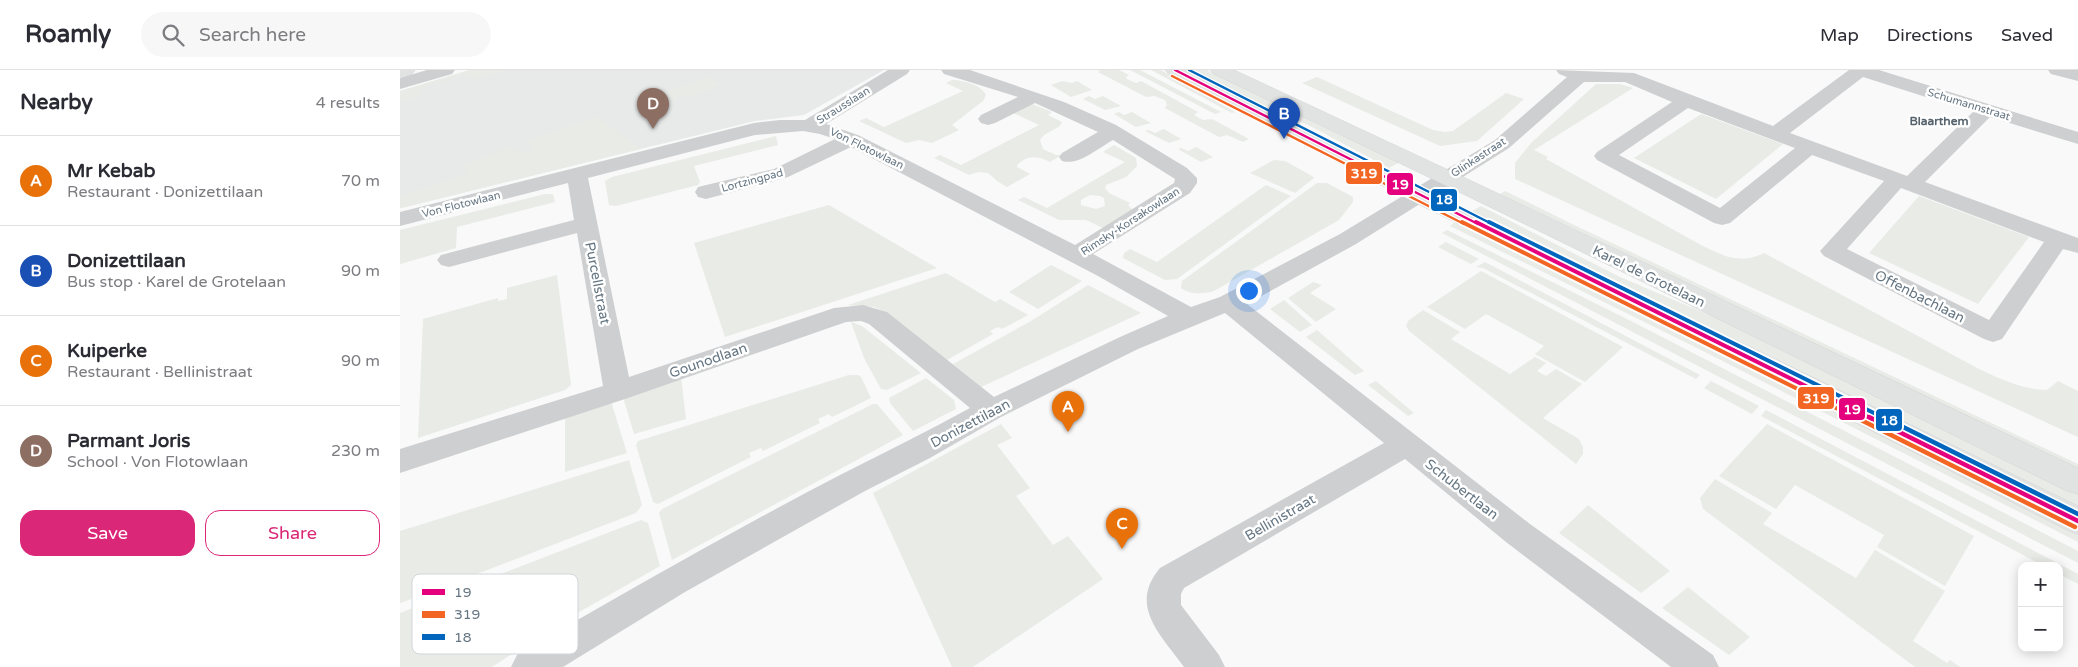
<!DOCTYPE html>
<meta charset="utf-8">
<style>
:root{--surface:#fff;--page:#f7f7f7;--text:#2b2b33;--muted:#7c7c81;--line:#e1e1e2;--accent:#db2777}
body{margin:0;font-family:"Varela Round",sans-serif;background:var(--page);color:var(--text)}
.controls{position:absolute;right:15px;bottom:15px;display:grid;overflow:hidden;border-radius:10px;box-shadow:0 2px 12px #0003}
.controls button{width:45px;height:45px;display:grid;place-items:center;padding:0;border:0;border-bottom:1px solid var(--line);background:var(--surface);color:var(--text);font:25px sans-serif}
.you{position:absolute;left:848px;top:220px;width:18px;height:18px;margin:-12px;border:4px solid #fff;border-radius:50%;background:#1a73e8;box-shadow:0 0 0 8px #1a73e833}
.badge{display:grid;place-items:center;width:32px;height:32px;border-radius:50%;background:var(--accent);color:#fff;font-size:16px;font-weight:700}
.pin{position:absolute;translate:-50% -41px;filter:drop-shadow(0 1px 2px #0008)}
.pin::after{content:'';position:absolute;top:26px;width:18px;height:15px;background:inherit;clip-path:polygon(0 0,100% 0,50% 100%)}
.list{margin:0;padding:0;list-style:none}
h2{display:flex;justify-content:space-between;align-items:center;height:65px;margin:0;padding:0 20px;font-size:21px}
h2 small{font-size:16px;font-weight:400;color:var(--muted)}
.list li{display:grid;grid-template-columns:32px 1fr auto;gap:15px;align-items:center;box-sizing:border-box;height:90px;padding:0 20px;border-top:1px solid var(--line)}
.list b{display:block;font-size:19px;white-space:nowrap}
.list p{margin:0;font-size:16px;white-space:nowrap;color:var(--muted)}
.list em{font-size:16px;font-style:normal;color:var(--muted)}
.actions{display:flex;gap:10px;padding:15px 20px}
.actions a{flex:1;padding:11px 0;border:1px solid var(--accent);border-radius:15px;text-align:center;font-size:18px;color:var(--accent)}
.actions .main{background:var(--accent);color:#fff}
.icon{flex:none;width:28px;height:28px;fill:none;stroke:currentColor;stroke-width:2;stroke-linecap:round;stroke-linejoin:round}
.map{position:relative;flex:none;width:1678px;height:597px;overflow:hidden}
header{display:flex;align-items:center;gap:30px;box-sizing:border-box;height:70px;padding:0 25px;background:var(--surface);border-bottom:1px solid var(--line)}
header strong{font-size:24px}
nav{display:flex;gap:28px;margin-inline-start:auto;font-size:18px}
.search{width:350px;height:45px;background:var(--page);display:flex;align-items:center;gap:12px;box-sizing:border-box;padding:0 18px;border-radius:28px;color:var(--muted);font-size:19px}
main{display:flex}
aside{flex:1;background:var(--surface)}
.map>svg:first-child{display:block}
.built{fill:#e8e9e9}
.green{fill:#e8ebe6;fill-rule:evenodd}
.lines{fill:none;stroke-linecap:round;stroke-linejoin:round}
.major-casing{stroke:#d5d6d7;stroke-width:1}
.minor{fill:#cecfd0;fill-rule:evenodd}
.major{fill:#e1e2e2;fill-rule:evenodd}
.bus-1-far2-casing{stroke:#fff;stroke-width:5}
.bus-1-far1-casing{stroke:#fff;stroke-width:8}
.bus-1-casing{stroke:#fff;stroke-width:8}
.bus-2-far2-casing{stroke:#fff;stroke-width:5}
.bus-2-far1-casing{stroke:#fff;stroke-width:8}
.bus-2-casing{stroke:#fff;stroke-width:8}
.bus-3-far2-casing{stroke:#fff;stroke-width:5}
.bus-3-far1-casing{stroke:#fff;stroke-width:8}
.bus-3-casing{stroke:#fff;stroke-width:8}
.bus-1-far2{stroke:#e5007d;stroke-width:2.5}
.bus-1-far1{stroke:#e5007d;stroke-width:4}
.bus-1{stroke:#e5007d;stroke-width:4.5}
.bus-2-far2{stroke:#f26522;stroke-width:2.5}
.bus-2-far1{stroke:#f26522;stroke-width:4}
.bus-2{stroke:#f26522;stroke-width:4.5}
.bus-3-far2{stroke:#0065bd;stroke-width:2.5}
.bus-3-far1{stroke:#0065bd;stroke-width:4}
.bus-3{stroke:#0065bd;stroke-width:4.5}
.labels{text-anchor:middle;stroke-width:5;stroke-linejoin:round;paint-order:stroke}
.far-street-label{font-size:11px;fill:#657683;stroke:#fff}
.far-neighbourhood-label{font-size:12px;font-weight:bold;fill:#57646e;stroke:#fff}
.street-label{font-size:14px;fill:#657683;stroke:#fff}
.key{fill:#fff;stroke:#d1d6da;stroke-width:1}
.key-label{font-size:14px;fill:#657683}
.line-badge{stroke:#fff;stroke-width:2}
.badge-label{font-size:14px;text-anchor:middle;font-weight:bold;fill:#fff}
</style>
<header>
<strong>Roamly</strong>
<div class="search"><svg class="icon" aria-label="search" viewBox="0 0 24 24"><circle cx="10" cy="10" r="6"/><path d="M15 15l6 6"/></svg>Search here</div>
<nav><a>Map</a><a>Directions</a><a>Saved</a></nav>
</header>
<main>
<aside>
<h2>Nearby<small>4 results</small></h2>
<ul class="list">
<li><span class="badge" style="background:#e8710a">A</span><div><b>Mr Kebab</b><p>Restaurant · Donizettilaan</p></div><em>70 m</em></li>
<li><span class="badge" style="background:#1a4fb4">B</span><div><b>Donizettilaan</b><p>Bus stop · Karel de Grotelaan</p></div><em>90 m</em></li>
<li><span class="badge" style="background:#e8710a">C</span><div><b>Kuiperke</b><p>Restaurant · Bellinistraat</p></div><em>90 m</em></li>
<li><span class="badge" style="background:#8d6e63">D</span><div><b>Parmant Joris</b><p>School · Von Flotowlaan</p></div><em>230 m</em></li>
</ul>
<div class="actions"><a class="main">Save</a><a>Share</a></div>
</aside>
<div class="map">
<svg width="1678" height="597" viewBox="0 0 1678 597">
<rect width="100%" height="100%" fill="#f9f9f9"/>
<!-- built -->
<path class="built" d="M70 0H484L404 45 355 51 0 138V21Z"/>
<!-- green -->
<path class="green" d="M70 0H107L77 9 66 5 19 19 22 22 19 23 22 26 0 33V21Z
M700 0H719L729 5 726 7 727 9 736 13 741 11 798 42 794 45 803 50 812 49 849 69 843 72 827 65 819 67 765 38 767 35 765 30 754 26 746 27 698 2Z
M730 0H740L821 42 815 44Z
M751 0H761L835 42 832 43Z
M787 0H807L1000 92 989 98 912 57Z
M307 7 322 15 291 27 280 25 275 30 254 38H246L248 36 241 32H237Z
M917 7 1033 60 1045 62 1053 61 1106 23 1124 29 1077 71 1040 76 902 13Z
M552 10C562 10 582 15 586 25L583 31 552 55 559 60 532 73 519 70 506 73 459 51 466 48 484 57 563 21 546 13Z
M662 11 672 13 677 11 692 20 671 27 651 15Z
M1196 14H1220L1233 18 1134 80 1148 87 1146 89 1301 175C1324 186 1339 195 1364 183L1579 299C1602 310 1622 319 1647 320L1658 311 1678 321V367L1115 109V93L1131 73Z
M689 26 695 29 703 26 721 36 705 40 683 29Z
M632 34 652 42 648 45 662 52 660 56 644 65 640 70 643 79 656 85H662L650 92C638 86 629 85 618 94L617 97 630 104 607 117 597 111 588 103 578 102 569 105 534 88 540 85 561 95 639 55 611 42Z
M719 42 724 45 732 42 751 53 736 57 714 44Z
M1301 44 1383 74 1316 129 1234 88Z
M197 46 240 79 2 138 0 136V127L68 103 60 95 111 77C119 83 126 85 133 77L127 71Z
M763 59H764L781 69 769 73 745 61 749 60 755 63Z
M376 66 378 75 294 96 300 112 298 115 216 136 209 135 205 111 212 107Z
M714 75 736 88 737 96 726 107 706 115 705 118 709 123 730 133 728 135 734 141 705 159 686 150H659L618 130 624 127 647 138 725 92 703 82ZM690 125 700 126 704 128 705 136 696 139 681 135V130Z
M796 77 813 87 801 92 778 79 781 78 788 81Z
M874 90 885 91 912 106 914 108 895 123 850 103Z
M917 113H927L953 127V132L939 150 814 221C804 224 790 225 781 218L782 211Z
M866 115 891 126 777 209 765 210 723 188 724 183 730 179 757 192Z
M1105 121 1172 154 1678 394V402L1100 124Z
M145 124H153L155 132 57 157 56 178 0 194V160Z
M1519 126 1629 167 1578 234 1469 183Z
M429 135 537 198 325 267 294 173Z
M1081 136 1220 207 1321 250 1678 423V441L1069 143Z
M1055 152 1156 200 1678 463V472L1299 279 1050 156Z
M1047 160 1229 250 1678 481V493L1042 163Z
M1046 172 1079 189 1071 194 1038 177Z
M1085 192 1300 305 1296 309 1083 198 1076 197Z
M651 195 682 211 638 239 609 222Z
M1081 201 1223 277 1185 312 1135 284 1144 276 1086 244 1065 259 1027 237Z
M546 203 595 232 600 229 628 245 602 259 598 257 590 261 593 264 547 290 484 241 474 237 448 235Z
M157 205 171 315 165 320 18 368 23 249 98 228V231L107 229V218Z
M913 212 922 215 910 223 936 239 916 252 888 228Z
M688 215 741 243 581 317 553 294 631 251Z
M884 230 912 255 900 262 870 239Z
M1023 240 1060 262 1051 269 1110 304 1135 287 1146 293 1137 301 1146 306 1156 299 1182 314 1143 348 1179 369 1183 377V384L1176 394 1009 261 1006 256 1008 251Z
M451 252 462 256 521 303 487 320 481 319 464 288Z
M917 260 964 301 955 305 906 267Z
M449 305H458L461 307 471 328 432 347 429 344 418 349 420 353 363 381 361 378 349 383 351 387 258 434 253 432 236 375 238 371Z
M281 307 286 349 234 364 223 327Z
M526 308 554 330 556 339 513 361 490 333 489 328Z
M976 311 1014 343 1008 346 968 315Z
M1311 311 1359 336 1352 344 1304 318Z
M211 331 227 383 165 402V347Z
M473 334H477L503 365 272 490 259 443 262 439Z
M1366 340 1678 504V514L1659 504V496H1644L1361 346Z
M601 354 612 368 597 375 630 418 616 426 653 475 668 466 703 509 573 597H552L473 423Z
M1367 354 1574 466 1545 516 1477 477 1484 465 1395 415 1376 439 1319 406Z
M229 390 242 435 236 443 61 510V505L31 516V522L0 533V461Z
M1315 409 1372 443 1363 454 1456 508 1475 480 1545 521 1513 571 1547 593 1550 590 1560 597H1515L1303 439 1300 428Z
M1188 435 1270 501 1241 523 1159 463Z
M241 450 248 453 260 496 160 553 92 597H0V543Z
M1288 517 1350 567 1329 585 1262 538Z"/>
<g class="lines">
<!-- major casing -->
<g class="major-casing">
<path id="major" d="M0 0H15L12 4 0 7Z
M766 0H789L1026 120 1678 436V464L1667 460 1258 252 1010 130 769 4Z
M811 0H834C1117 131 1397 266 1678 398V424L1667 421C1383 281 1100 140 814 4Z"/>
</g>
<!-- minor -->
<path class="minor" d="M27 0H55L52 4 0 19V8Z
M488 0H510L507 4 426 54 458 65 675 175 774 113 775 109 713 70C698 78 679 96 662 91L659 87 662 83 698 62 635 33 595 53 588 55 581 53 578 49 581 45 618 27 544 4 541 0H570L664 32 716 55 787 98 797 108V113L790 123 693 184 791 237 820 227 940 164 1095 70 1167 7 1159 4 1156 0 1234 3 1373 56 1449 0H1479L1678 62V74L1590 47 1525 112 1678 168V183L1663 179 1602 269 1593 272 1584 269 1424 186 1420 181 1484 111 1412 85 1330 153 1322 155 1314 153 1197 90 1194 86 1197 82 1272 32 1225 12H1184L1109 78 956 174 847 234 1130 454 1313 585 1319 597H1271L1106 472 1005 389 784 518 781 524V535L819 585 825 597H784C761 565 728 536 760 498L984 373 825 243 738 279 601 347 530 388 465 421 285 522 163 597H111L117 585C224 523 332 461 442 404 485 382 528 361 570 338L469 254 461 251 446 252 228 328 0 403V379L203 316 177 163 49 197 41 195 37 190 41 185 174 150 168 113 0 156V142L354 53 380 50H405ZM1463 7 1573 42 1507 106 1390 63ZM1288 38 1395 78 1320 138 1219 85ZM403 61 420 64 435 69 374 99 298 117 295 122 298 127 306 129 388 107 451 77 698 206 768 246 720 267 594 327 487 242 463 235 434 238 229 307 188 108 355 65ZM1501 118 1644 172 1589 250 1447 179Z
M1648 0H1678V11L1651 4Z"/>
<!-- major -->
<use href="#major" class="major"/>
<!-- bus-1-far2 casing -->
<g class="bus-1-far2-casing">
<path id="bus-1-far2" d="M775 0 1078 154"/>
</g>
<!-- bus-1-far1 casing -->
<g class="bus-1-far1-casing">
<path id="bus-1-far1" d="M1076 152 1472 349"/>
</g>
<!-- bus-1 casing -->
<g class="bus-1-casing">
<path id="bus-1" d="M1469 347 1678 451"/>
</g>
<!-- bus-2-far2 casing -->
<g class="bus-2-far2-casing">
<path id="bus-2-far2" d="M772 6 1064 154"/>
</g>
<!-- bus-2-far1 casing -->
<g class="bus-2-far1-casing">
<path id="bus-2-far1" d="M1062 152 1458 349"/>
</g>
<!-- bus-2 casing -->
<g class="bus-2-casing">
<path id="bus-2" d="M1455 347 1675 457"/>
</g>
<!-- bus-3-far2 casing -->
<g class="bus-3-far2-casing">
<path id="bus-3-far2" d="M789 0 1092 154"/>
</g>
<!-- bus-3-far1 casing -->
<g class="bus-3-far1-casing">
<path id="bus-3-far1" d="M1089 152 1486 349"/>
</g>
<!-- bus-3 casing -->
<g class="bus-3-casing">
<path id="bus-3" d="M1483 347 1678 444"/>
</g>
<!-- bus-1-far2 -->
<use href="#bus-1-far2" class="bus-1-far2"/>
<!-- bus-1-far1 -->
<use href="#bus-1-far1" class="bus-1-far1"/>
<!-- bus-1 -->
<use href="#bus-1" class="bus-1"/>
<!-- bus-2-far2 -->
<use href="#bus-2-far2" class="bus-2-far2"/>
<!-- bus-2-far1 -->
<use href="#bus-2-far1" class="bus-2-far1"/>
<!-- bus-2 -->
<use href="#bus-2" class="bus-2"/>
<!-- bus-3-far2 -->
<use href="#bus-3-far2" class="bus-3-far2"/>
<!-- bus-3-far1 -->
<use href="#bus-3-far1" class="bus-3-far1"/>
<!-- bus-3 -->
<use href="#bus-3" class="bus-3"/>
</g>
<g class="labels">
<!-- far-street labels -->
<g class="far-street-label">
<text transform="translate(1569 34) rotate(17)" y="4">Schumannstraat</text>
<text transform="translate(443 35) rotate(-32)" y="4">Strausslaan</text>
<text transform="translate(467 78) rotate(26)" y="4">Von Flotowlaan</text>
<text transform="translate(1078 87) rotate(-33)" y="4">Glinkastraat</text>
<text transform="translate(352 110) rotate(-15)" y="4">Lortzingpad</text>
<text transform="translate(61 134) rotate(-14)" y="4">Von Flotowlaan</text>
<text transform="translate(730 151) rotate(-33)" y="4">Rimsky-Korsakowlaan</text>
</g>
<!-- far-neighbourhood labels -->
<g class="far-neighbourhood-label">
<text x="1539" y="55">Blaarthem</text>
</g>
<!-- street labels -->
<g class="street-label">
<text transform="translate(1249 206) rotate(26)" y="5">Karel de Grotelaan</text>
<text transform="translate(198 213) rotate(79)" y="5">Purcellstraat</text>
<text transform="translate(1520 226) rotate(27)" y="5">Offenbachlaan</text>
<text transform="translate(308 290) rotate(-19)" y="5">Gounodlaan</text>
<text transform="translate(570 353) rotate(-28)" y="5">Donizettilaan</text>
<text transform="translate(1062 419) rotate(38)" y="5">Schubertlaan</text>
<text transform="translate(880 447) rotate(-30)" y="5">Bellinistraat</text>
</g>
</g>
<!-- legend -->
<rect x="12" y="504" width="166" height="80" rx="8" class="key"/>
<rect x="22" y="519" width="23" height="6" fill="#e5007d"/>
<rect x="22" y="541" width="23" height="7" fill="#f26522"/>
<rect x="22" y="564" width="23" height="6" fill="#0065bd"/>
<g class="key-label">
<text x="54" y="527">19</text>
<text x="54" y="549">319</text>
<text x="54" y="572">18</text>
</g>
<g class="line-badge">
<rect x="945" y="91" width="38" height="24" rx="5" fill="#f26522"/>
<rect x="986" y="102" width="28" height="24" rx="5" fill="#e5007d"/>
<rect x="1030" y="118" width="28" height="24" rx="5" fill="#0065bd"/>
<rect x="1397" y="316" width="38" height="24" rx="5" fill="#f26522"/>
<rect x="1438" y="327" width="28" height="24" rx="5" fill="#e5007d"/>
<rect x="1475" y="338" width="28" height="24" rx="5" fill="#0065bd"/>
</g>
<g class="badge-label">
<text x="964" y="108">319</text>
<text x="1000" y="119">19</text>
<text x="1044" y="134">18</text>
<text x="1416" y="333">319</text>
<text x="1452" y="344">19</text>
<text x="1489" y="355">18</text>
</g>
</svg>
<div class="controls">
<button>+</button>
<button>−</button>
</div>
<div class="you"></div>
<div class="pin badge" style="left:668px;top:362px;background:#e8710a">A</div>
<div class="pin badge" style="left:884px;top:69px;background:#1a4fb4">B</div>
<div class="pin badge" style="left:722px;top:479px;background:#e8710a">C</div>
<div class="pin badge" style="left:253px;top:59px;background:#8d6e63">D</div>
</div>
</main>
